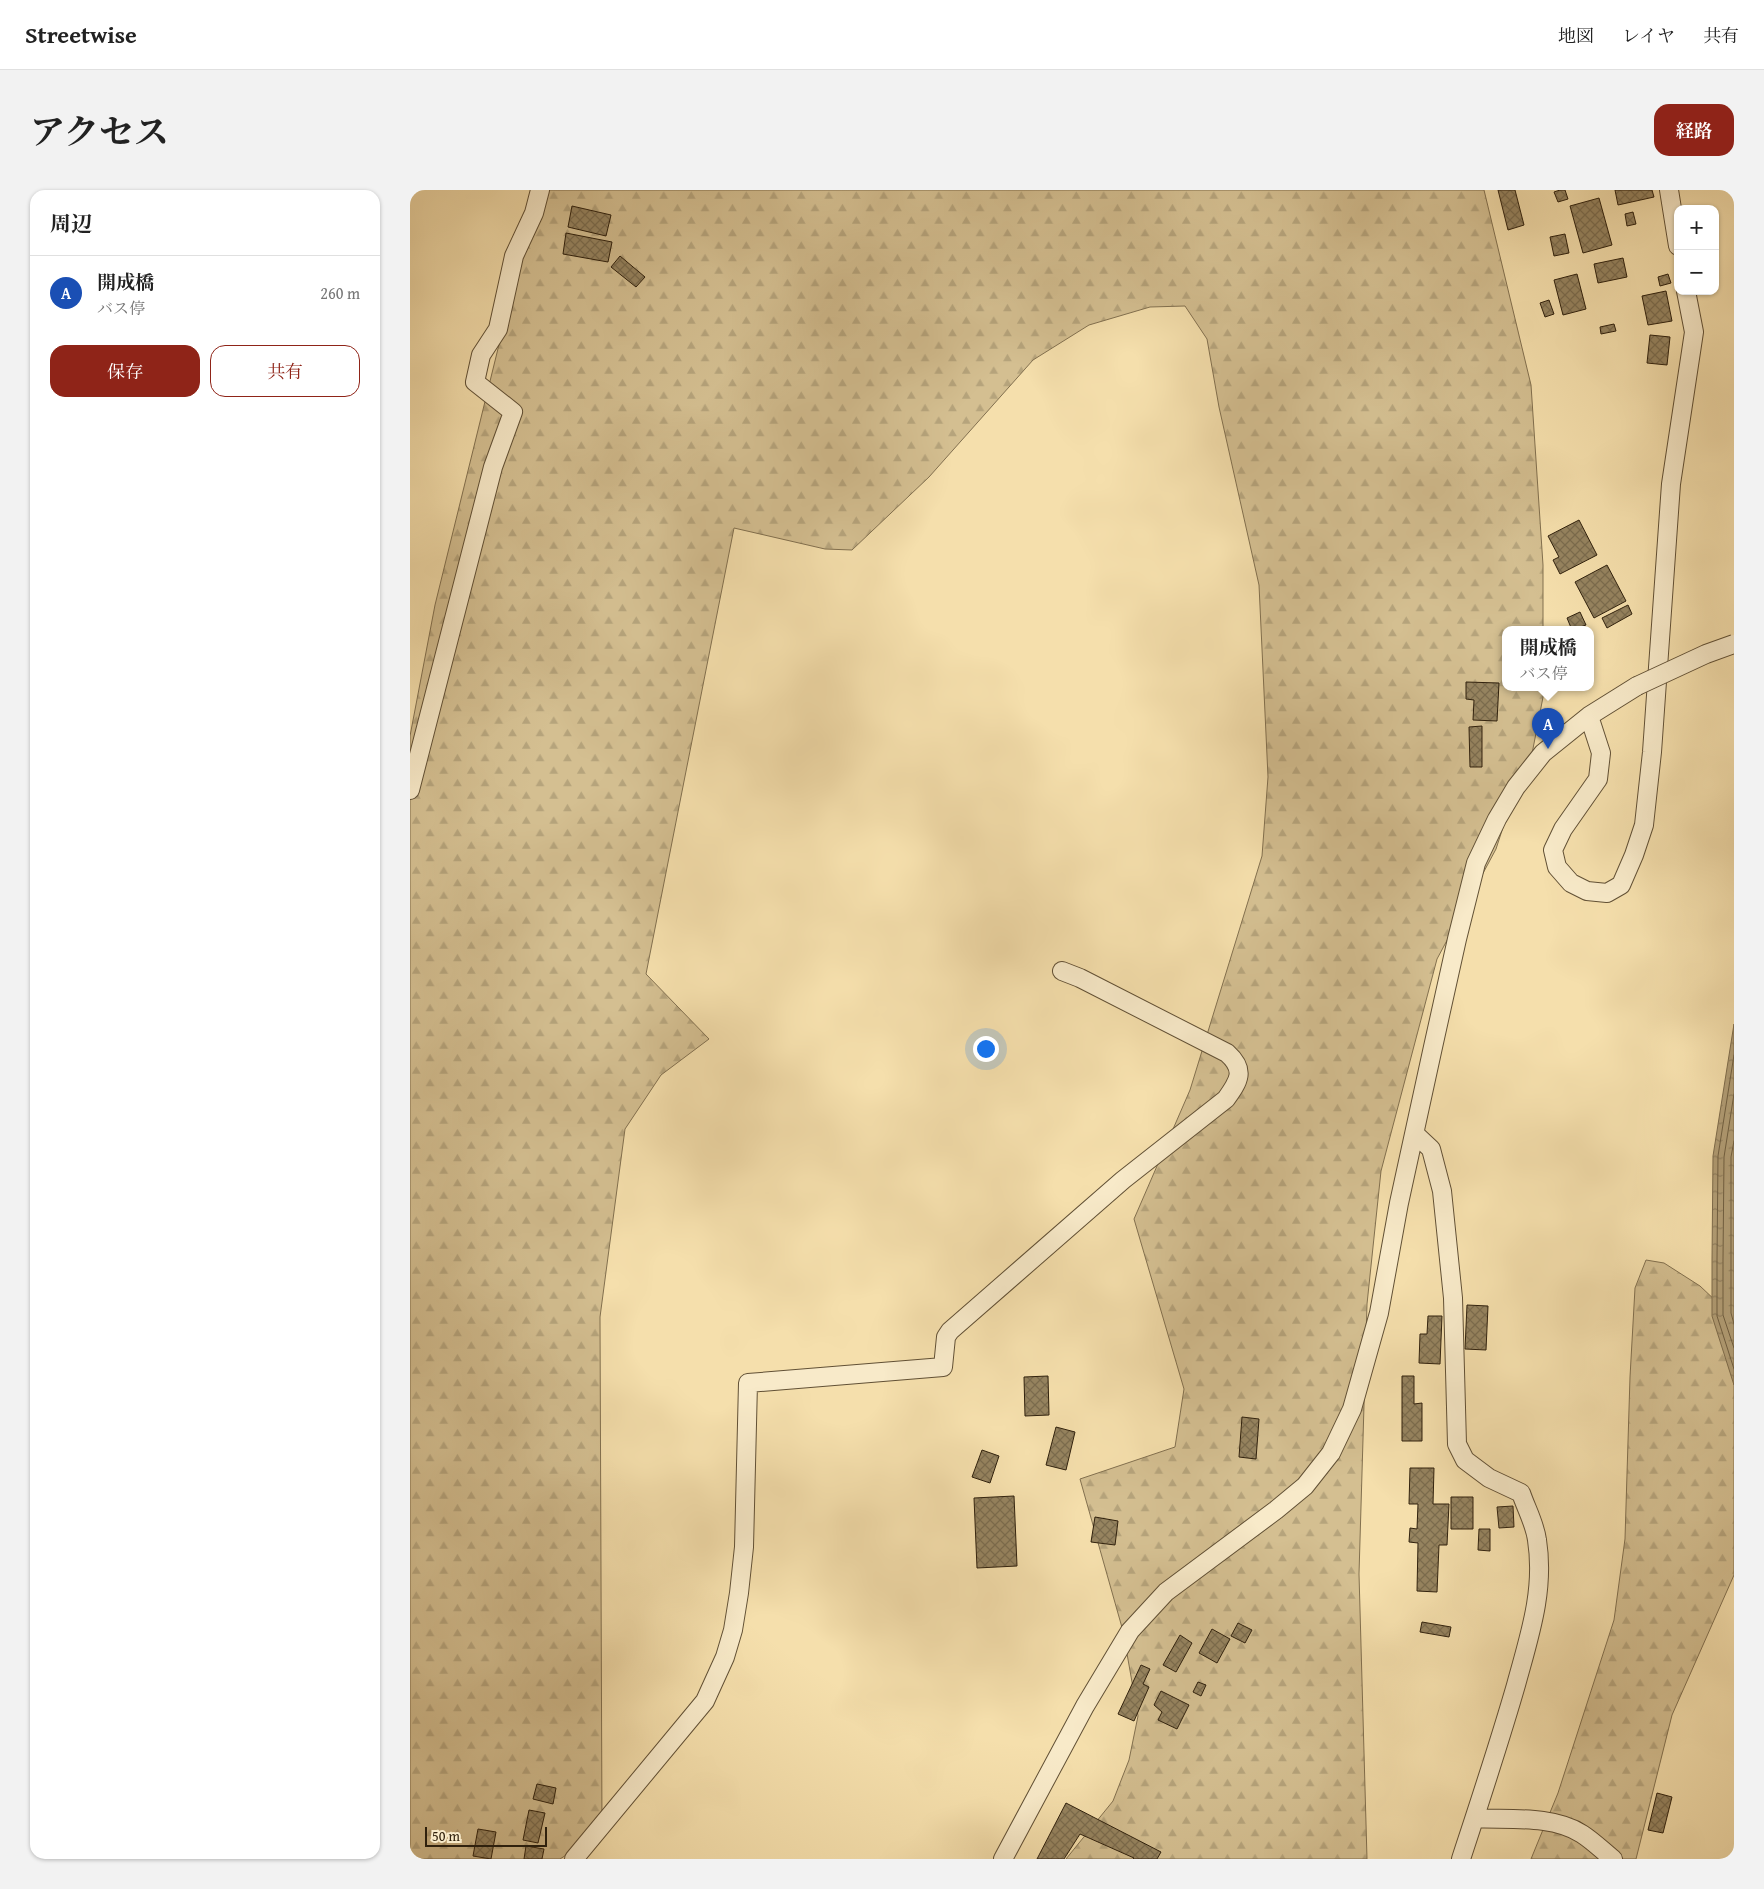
<!DOCTYPE html>
<html lang="ja">
<meta charset="utf-8">
<style>
:root{--surface:#fff;--page:#f2f2f2;--text:#222;--muted:#767676;--line:#e0e0e0;--accent:#8f2418}
body{margin:0;font-family:"Gentium Book Plus","Noto Serif JP",serif;background:var(--page);color:var(--text)}
.controls{position:absolute;right:15px;top:15px;display:grid;overflow:hidden;border-radius:10px;box-shadow:0 1px 4px #0004}
.controls button{width:45px;height:45px;display:grid;place-items:center;padding:0;border:0;border-bottom:1px solid var(--line);background:var(--surface);color:var(--text);font:25px sans-serif}
.scale{position:absolute;left:15px;bottom:12px;width:122px;box-sizing:border-box;padding-left:5px;border:2px solid #30210d;border-top:0;font-size:14px;line-height:18px;white-space:nowrap;color:#30210d;-webkit-text-stroke:4px #f8eac9;paint-order:stroke}
.you{position:absolute;left:575px;top:858px;width:18px;height:18px;margin:-12px;border:4px solid #fff;border-radius:50%;background:#1a73e8;box-shadow:0 0 0 8px #1a73e833}
.badge{display:grid;place-items:center;width:32px;height:32px;border-radius:50%;background:var(--accent);color:#fff;font-size:16px;font-weight:700}
.pin{position:absolute;translate:-50% -41px;filter:drop-shadow(0 1px 2px #0008)}
.pin::after{content:'';position:absolute;top:26px;width:18px;height:15px;background:inherit;clip-path:polygon(0 0,100% 0,50% 100%)}
.popup{position:absolute;left:1092px;top:436px;width:92px;height:65px;box-sizing:border-box;display:grid;place-content:center;border-radius:10px;background:var(--surface);filter:drop-shadow(0 1px 4px #0005);font-size:16px;white-space:nowrap;color:var(--muted)}
.popup b{font-size:19px;color:var(--text)}
.popup::after{content:'';position:absolute;left:50%;top:100%;margin-left:-10px;border:10px solid transparent;border-top-color:var(--surface)}
.list{margin:0;padding:0;list-style:none}
h2{display:flex;justify-content:space-between;align-items:center;height:65px;margin:0;padding:0 20px;font-size:21px}
h2 small{font-size:16px;font-weight:400;color:var(--muted)}
.list li{display:grid;grid-template-columns:32px 1fr auto;gap:15px;align-items:center;box-sizing:border-box;height:75px;padding:0 20px;border-top:1px solid var(--line)}
.list b{display:block;font-size:19px;white-space:nowrap}
.list p{margin:0;font-size:16px;white-space:nowrap;color:var(--muted)}
.list em{font-size:16px;font-style:normal;color:var(--muted)}
.actions{display:flex;gap:10px;padding:15px 20px}
.actions a{flex:1;padding:11px 0;border:1px solid var(--accent);border-radius:15px;text-align:center;font-size:18px;color:var(--accent)}
.actions .main{background:var(--accent);color:#fff}
.map{position:relative;flex:none;width:1324px;height:1669px;overflow:hidden;border-radius:15px}
header{display:flex;align-items:center;gap:30px;box-sizing:border-box;height:70px;padding:0 25px;background:var(--surface);border-bottom:1px solid var(--line)}
header strong{font-size:24px}
nav{display:flex;gap:28px;margin-inline-start:auto;font-size:18px}
.intro{display:flex;align-items:center;justify-content:space-between;box-sizing:border-box;height:120px;padding:0 30px}
h1{margin:0;font-size:35px}
.button{padding:12px 22px;border-radius:15px;background:var(--accent);color:#fff;font-size:18px;font-weight:700}
main{display:flex;gap:30px;padding:0 30px}
aside{flex:1;background:var(--surface);border-radius:15px;box-shadow:0 1px 4px #0004}
.map>svg:first-child{display:block}
.forest{fill:url(#forest-firs);stroke:#82704f}
.water{fill:url(#water-ripples);stroke:#7e6c4c}
.lines{fill:none;stroke-linecap:round;stroke-linejoin:round}
.shore{stroke:#716042;stroke-width:1}
.building{fill:url(#building-cross-hatch);stroke:#30210d}
.minor-casing{stroke:#615035;stroke-width:20}
.minor{stroke:#f8eac9;stroke-width:18}
.minor-bridge-casing{stroke:#615035;stroke-width:20;stroke-linecap:butt}
.minor-bridge{stroke:#f8eac9;stroke-width:18}
</style>
<header>
<strong>Streetwise</strong>
<nav><a>地図</a><a>レイヤ</a><a>共有</a></nav>
</header>
<div class="intro"><h1>アクセス</h1><a class="button">経路</a></div>
<main>
<aside>
<h2>周辺<small></small></h2>
<ul class="list">
<li><span class="badge" style="background:#1a4fb4">A</span><div><b>開成橋</b><p>バス停</p></div><em>260 m</em></li>
</ul>
<div class="actions"><a class="main">保存</a><a>共有</a></div>
</aside>
<div class="map">
<svg width="1324" height="1669" viewBox="0 0 1324 1669">
<defs>
<pattern id="forest-firs" width="22" height="20" patternUnits="userSpaceOnUse" patternTransform="scale(1.25)"><rect width="22" height="20" fill="#d4bf91"/><path d="M5 1l3.5 6h-7zM16 11l3.5 6h-7z" fill="#b6a47c"/></pattern>
<pattern id="water-ripples" width="26" height="14" patternUnits="userSpaceOnUse" patternTransform="scale(1.25)"><rect width="26" height="14" fill="#b29e76"/><path d="M2 4q2-2 4 0t4 0M15 11q2-2 4 0t4 0" fill="none" stroke="#91805f"/></pattern>
<pattern id="building-cross-hatch" width="8" height="8" patternUnits="userSpaceOnUse" patternTransform="scale(1.25)"><rect width="8" height="8" fill="#968460"/><path d="M0 0l8 8M0 8l8-8" fill="none" stroke="#7b6c4e"/></pattern>
</defs>
<rect width="100%" height="100%" fill="#f5dfac"/>
<filter id="stains"><feTurbulence type="fractalNoise" baseFrequency=".004" numOctaves="4"/><feColorMatrix values="0 0 0 0 .2 0 0 0 0 .09 0 0 0 0 .02 0 0 0 .5 -.17"/></filter>
<radialGradient id="worn" r=".72"><stop offset=".6" stop-color="#630" stop-opacity="0"/><stop offset="1" stop-color="#630" stop-opacity=".3"/></radialGradient>
<!-- forest -->
<path class="forest" d="M127 0H1074L1121 195 1133 375V440H1096V498H1134V502L1120 574 1106 597 1086 659 1027 769 971 981 957 1114 949 1384 957 1669H656L703 1611 719 1570 728 1526 713 1441 670 1289 765 1257 774 1199 724 1029 780 900 852 666 858 587 849 395 809 217 797 149 775 116 740 117 679 135 623 170 519 287 442 360 415 359 324 338 236 784 299 849 251 885 215 939 190 1127 192 1642 150 1669H0V546L25 415Z
M1236 1070 1254 1073 1290 1096 1324 1128V1385L1262 1525 1226 1669H1121L1148 1603 1204 1430 1215 1349 1220 1187 1225 1098Z"/>
<!-- water -->
<path class="water" d="M1324 834V1195L1302 1126V1070L1303 966Z"/>
<g class="lines">
<!-- shore -->
<path class="shore" d="M1324 865 1308 966 1307 1070V1126L1324 1179
M1324 904 1314 967 1313 1070V1125L1324 1158
M1324 951 1321 967V1123L1324 1134"/>
</g>
<!-- building -->
<path class="building" d="M1088 0H1105L1114 35 1098 40Z
M1150 0H1155L1158 9 1148 12 1144 2Z
M1205 0H1242L1244 7 1208 15Z
M1189 8 1202 55 1173 63 1160 16Z
M162 16 201 25 196 46 158 37Z
M1223 22 1226 34 1217 36 1215 24Z
M156 43 202 52 198 72 153 64Z
M1155 44 1159 63 1144 66 1140 47Z
M210 66 235 87 226 97 201 77Z
M1213 68 1217 87 1188 93 1184 74Z
M1167 84 1176 119 1153 125 1144 90Z
M1258 84 1261 93 1250 96 1248 87Z
M1256 101 1262 131 1238 135 1232 106Z
M1139 110 1144 124 1135 127 1130 113Z
M1204 134 1206 141 1191 144 1190 137Z
M1240 145 1260 147 1257 175 1237 173Z
M1169 330 1187 365 1150 384 1143 370 1149 367 1138 346Z
M1197 375 1216 411 1184 428 1165 392Z
M1218 415 1222 424 1197 438 1192 428Z
M1170 422 1176 435 1162 440 1157 428Z
M1056 492 1089 493 1087 531 1063 530 1064 510 1056 509Z
M1072 536V577H1060L1059 537Z
M1057 1115 1078 1116 1076 1160 1055 1159Z
M1018 1126H1032L1030 1174 1009 1173 1010 1144H1017Z
M638 1186 639 1225 615 1226 614 1187Z
M992 1186H1004V1214L1012 1213V1251H992Z
M832 1227 849 1229 846 1269 829 1267Z
M646 1237 665 1242 656 1280 636 1275Z
M572 1260 589 1266 580 1293 562 1287Z
M1000 1278H1024L1023 1314H1039L1037 1355H1029L1027 1402 1007 1401 1008 1353 999 1352 1000 1338 1007 1339 1008 1314H999Z
M604 1306 607 1376 567 1378 564 1308Z
M1041 1307H1063V1339H1041Z
M1103 1316 1104 1337 1089 1338 1087 1317Z
M685 1327 708 1331 705 1355 681 1352Z
M1069 1339H1080V1361L1068 1360Z
M1012 1432 1041 1437 1039 1447 1010 1442Z
M828 1433 842 1440 835 1453 821 1446Z
M802 1439 820 1449 807 1473 789 1463Z
M770 1445 782 1453 766 1482 753 1475Z
M731 1475 740 1479 733 1494 739 1497 724 1531 708 1524Z
M788 1492 796 1495 791 1506 783 1502Z
M751 1501 779 1515 767 1539 748 1530 752 1522 744 1515Z
M127 1594 146 1598 143 1614 123 1609Z
M1247 1603 1262 1607 1253 1643 1238 1640Z
M656 1613 751 1662 747 1669H723L724 1668 670 1644 654 1669H627Z
M119 1620 135 1623 128 1653 113 1650Z
M68 1639 86 1642 81 1669 63 1666Z
M116 1656 134 1659 132 1669H114Z"/>
<g class="lines">
<!-- minor casing -->
<g class="minor-casing">
<path id="minor" d="M1259 0 1268 56
M1179 526 1191 563 1188 589 1153 639 1143 660 1147 677 1161 693 1177 701 1197 703 1211 695 1224 665 1234 635 1242 562 1261 294 1284 142 1276 101
M0 600 83 277 103 222 65 192 71 165 88 139 104 66 124 23 130 0
M1005 944 1021 959 1032 1001 1043 1108 1047 1254 1055 1270 1079 1288 1111 1303C1116 1318 1125 1334 1127 1350 1135 1401 1119 1447 1106 1495 1089 1554 1070 1611 1051 1669
M1065 1628C1098 1630 1143 1625 1172 1644 1183 1651 1193 1661 1203 1669
M164 1669 295 1511 315 1467 323 1440 329 1403 334 1357 338 1193 533 1177 536 1147 540 1141 713 990 816 909C829 891 836 880 817 863L670 788 652 781
M593 1669 675 1516 720 1441 756 1402 866 1320 895 1296 921 1263 942 1219 969 1123 989 1013 1023 857 1047 749 1066 673 1087 629 1106 597 1133 563 1179 526 1227 496"/>
</g>
<!-- minor -->
<use href="#minor" class="minor"/>
<!-- minor-bridge casing -->
<g class="minor-bridge-casing">
<path id="minor-bridge" d="M1227 496 1296 464 1324 454"/>
</g>
<!-- minor-bridge -->
<use href="#minor-bridge" class="minor-bridge"/>
</g>
<rect width="100%" height="100%" filter="url(#stains)"/>
<rect width="100%" height="100%" fill="url(#worn)"/>
</svg>
<div class="controls">
<button>+</button>
<button>−</button>
</div>
<div class="scale">50 m</div>
<div class="you"></div>
<div class="pin badge" style="left:1138px;top:559px;background:#1a4fb4">A</div>
<div class="popup"><b>開成橋</b>バス停</div>
</div>
</main>
